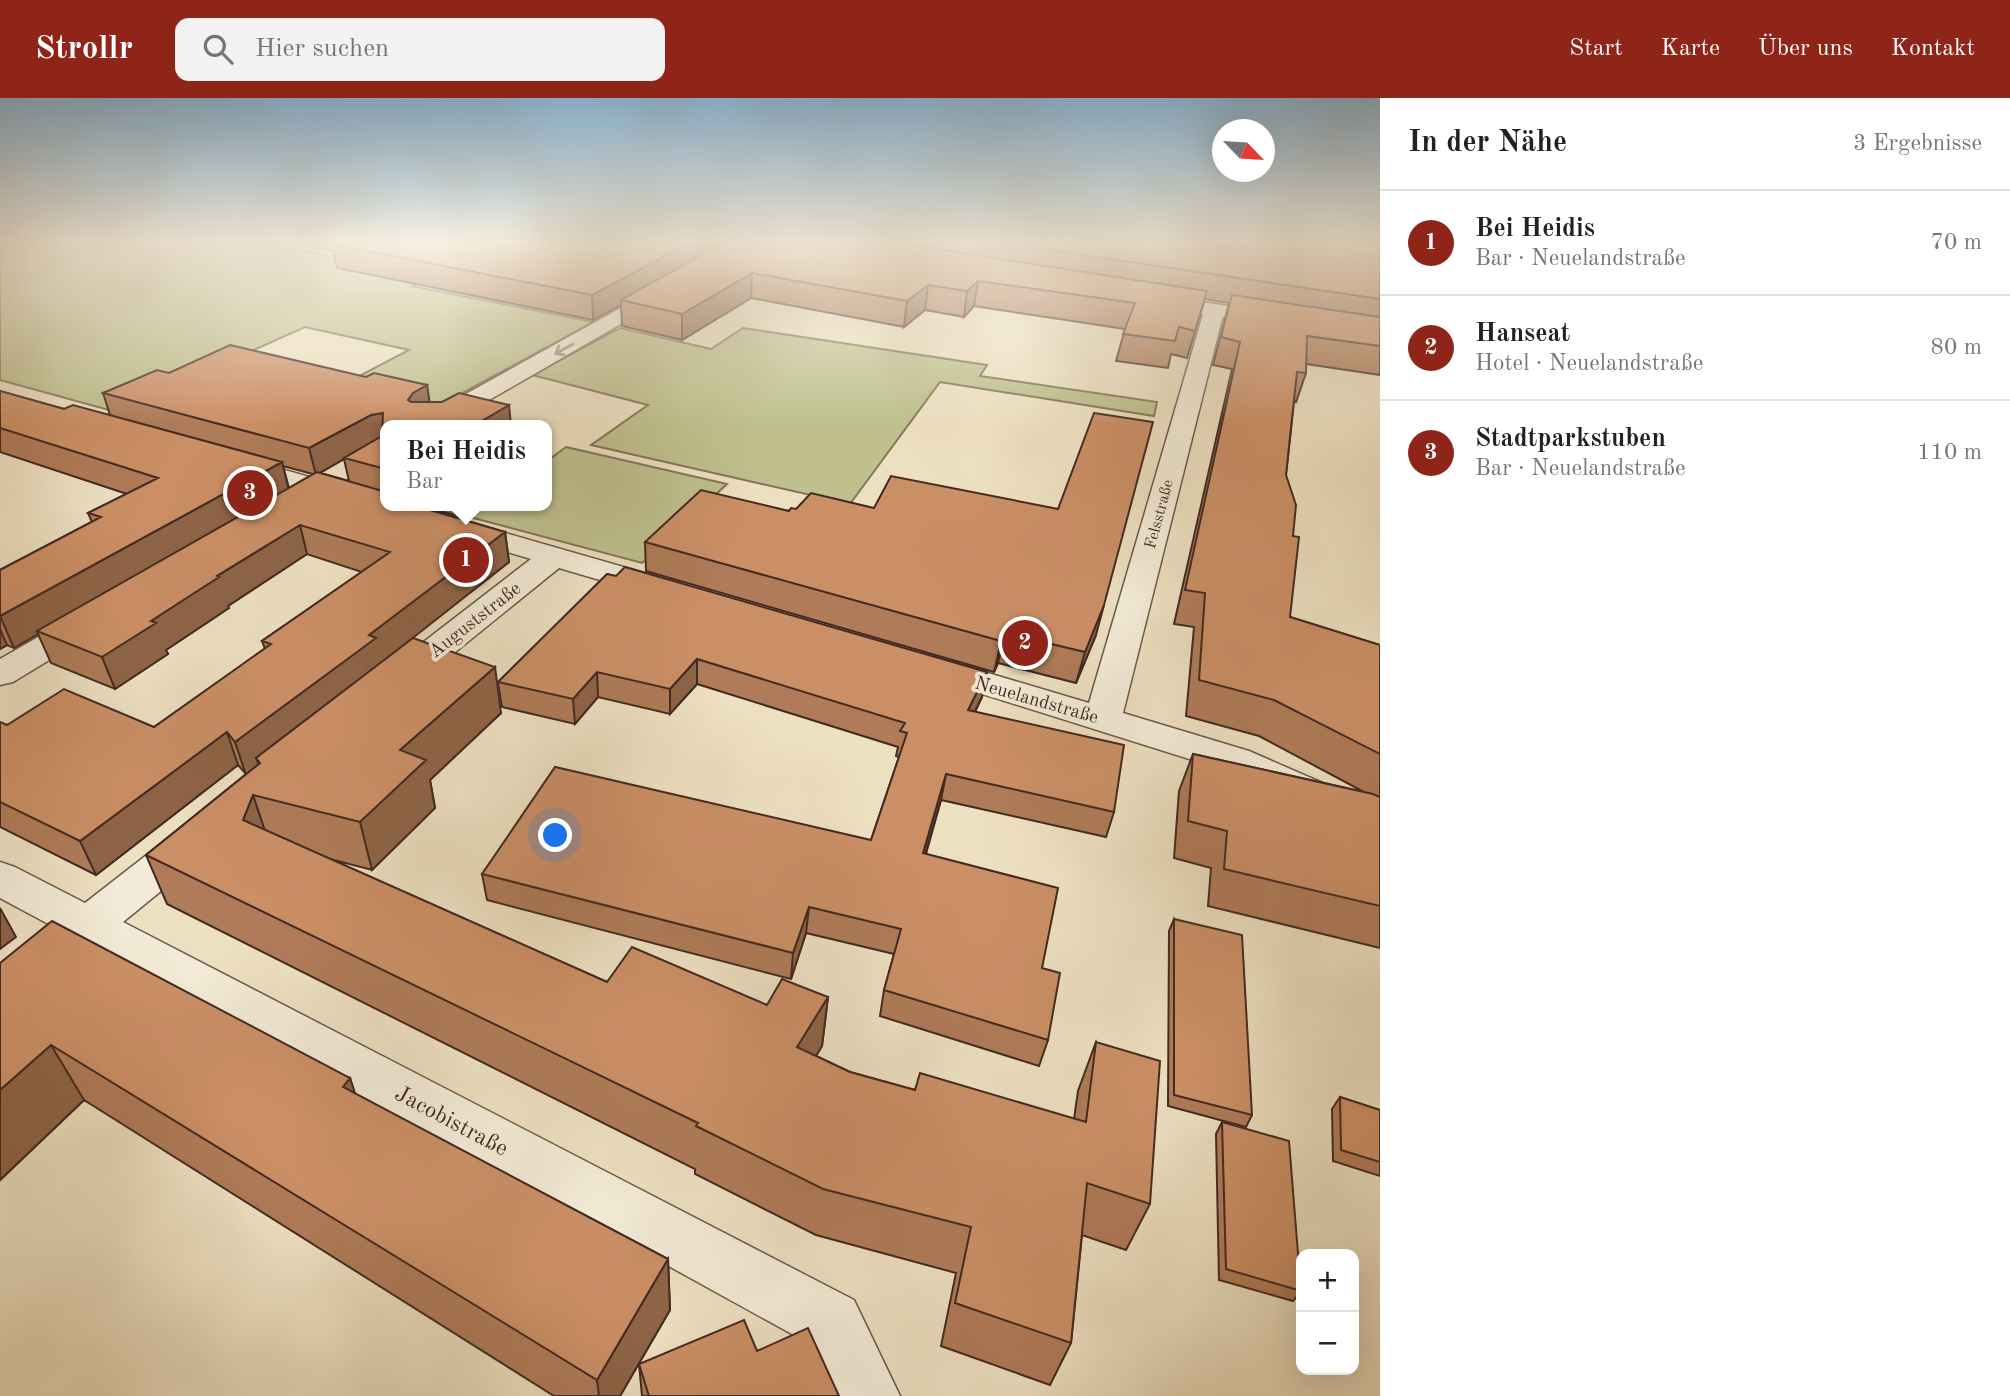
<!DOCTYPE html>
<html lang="de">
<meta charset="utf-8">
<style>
:root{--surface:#fff;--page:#f2f2f2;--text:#202124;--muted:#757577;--line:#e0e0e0;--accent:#8f2418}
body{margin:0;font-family:"Old Standard TT",serif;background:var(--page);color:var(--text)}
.controls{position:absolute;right:21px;bottom:21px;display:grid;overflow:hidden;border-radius:14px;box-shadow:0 7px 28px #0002}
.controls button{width:63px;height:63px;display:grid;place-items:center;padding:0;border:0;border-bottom:2px solid var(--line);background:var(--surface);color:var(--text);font:35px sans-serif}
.compass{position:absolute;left:1212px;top:21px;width:63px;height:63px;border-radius:50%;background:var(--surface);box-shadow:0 7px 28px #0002;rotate:115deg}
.you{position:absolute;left:556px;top:738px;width:24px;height:24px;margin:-18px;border:5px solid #fff;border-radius:50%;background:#1a73e8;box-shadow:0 0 0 10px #1a73e833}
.badge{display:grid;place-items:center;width:46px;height:46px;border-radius:50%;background:var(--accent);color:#fff;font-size:23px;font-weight:700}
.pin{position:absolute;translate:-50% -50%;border:4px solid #fff;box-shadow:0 2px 7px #0006}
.popup{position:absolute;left:380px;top:322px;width:172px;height:91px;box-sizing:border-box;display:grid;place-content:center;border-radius:14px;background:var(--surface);filter:drop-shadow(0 2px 5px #0005);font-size:23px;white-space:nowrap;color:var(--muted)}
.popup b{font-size:26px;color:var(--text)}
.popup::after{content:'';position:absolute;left:50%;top:100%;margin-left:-14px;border:14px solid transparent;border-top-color:var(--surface)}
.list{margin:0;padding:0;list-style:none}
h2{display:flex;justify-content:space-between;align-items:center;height:91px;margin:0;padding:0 28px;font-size:30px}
h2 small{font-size:23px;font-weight:400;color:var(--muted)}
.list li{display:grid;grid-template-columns:46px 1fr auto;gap:21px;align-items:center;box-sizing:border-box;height:105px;padding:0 28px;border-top:2px solid var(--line)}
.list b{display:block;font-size:26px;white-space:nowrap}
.list p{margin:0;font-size:23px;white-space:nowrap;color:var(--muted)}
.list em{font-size:23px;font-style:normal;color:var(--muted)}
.icon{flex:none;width:38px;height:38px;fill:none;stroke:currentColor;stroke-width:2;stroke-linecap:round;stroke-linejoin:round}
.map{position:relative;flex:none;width:1380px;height:1298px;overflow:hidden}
header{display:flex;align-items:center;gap:42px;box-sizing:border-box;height:98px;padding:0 35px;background:var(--accent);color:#fff}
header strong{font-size:33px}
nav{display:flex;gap:38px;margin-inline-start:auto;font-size:24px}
.search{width:490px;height:63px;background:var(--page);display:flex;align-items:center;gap:18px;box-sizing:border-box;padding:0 24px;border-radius:14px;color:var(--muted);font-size:26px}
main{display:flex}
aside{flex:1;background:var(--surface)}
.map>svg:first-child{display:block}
.green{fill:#bfc08e;stroke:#807558;stroke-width:2}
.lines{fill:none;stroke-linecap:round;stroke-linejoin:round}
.minor-casing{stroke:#6d584a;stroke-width:3}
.tertiary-casing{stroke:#6d584a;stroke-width:3}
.minor{fill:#f3ebd7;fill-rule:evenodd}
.tertiary{fill:#f3ebd7;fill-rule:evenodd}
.wall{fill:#af7b58;stroke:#422a22;stroke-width:2;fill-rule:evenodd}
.shaded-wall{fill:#8e6447;stroke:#422a22;stroke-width:2}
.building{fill:#cb8f66;stroke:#422a22;stroke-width:2}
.oneway{stroke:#9a8a7c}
.labels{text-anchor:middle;stroke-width:7;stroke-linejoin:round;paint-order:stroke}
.far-street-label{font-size:16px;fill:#422a22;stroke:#f3ebd7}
.street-label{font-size:19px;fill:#422a22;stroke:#f3ebd7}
.near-street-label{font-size:23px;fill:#422a22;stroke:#f3ebd7}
</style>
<header>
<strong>Strollr</strong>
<div class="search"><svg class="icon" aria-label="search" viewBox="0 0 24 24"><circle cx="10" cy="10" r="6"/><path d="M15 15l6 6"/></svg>Hier suchen</div>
<nav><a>Start</a><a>Karte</a><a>Über uns</a><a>Kontakt</a></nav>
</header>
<main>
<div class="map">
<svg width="1380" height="1298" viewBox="0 0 1380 1298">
<rect width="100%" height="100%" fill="#ede0c1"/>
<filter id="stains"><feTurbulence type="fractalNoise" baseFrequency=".00286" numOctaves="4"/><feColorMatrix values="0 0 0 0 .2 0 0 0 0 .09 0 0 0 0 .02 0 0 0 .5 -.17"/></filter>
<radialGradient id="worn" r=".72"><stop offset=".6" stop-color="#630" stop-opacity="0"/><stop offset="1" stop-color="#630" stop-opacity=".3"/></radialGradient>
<!-- green -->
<path class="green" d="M0 145H261L436 176 412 188 593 224 437 309 344 286 409 252 305 229 116 314 0 282Z
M620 230 711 251 743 230 987 267 980 278 1157 304 1154 318 940 284 850 406 591 347 648 307 532 277Z
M566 349 727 386 642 465 470 419 486 408H546L547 363Z"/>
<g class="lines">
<!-- minor casing -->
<g class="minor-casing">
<path id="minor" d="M738 145H761L446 327H415L419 322Z
M1214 207 1221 209 1224 213 1123 615 1249 653 1380 710V741L1221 671 922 577 916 570 922 563 934 559 1089 605 1204 213 1207 209Z
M235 358 359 393 363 399 359 405 349 408 225 372 221 366 225 360Z
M457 421 679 485 684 492 679 499 668 502 559 470 412 589 399 592 386 589 381 581 386 573 531 461 447 436 442 430 447 424Z
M90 513 102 516 107 523 102 530 13 584 0 587V561L78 516Z
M195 727 210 731 216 742 210 753 123 824 854 1202 900 1298H834L810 1246 92 850 17 912 0 918V871L54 829 0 800V764L15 769 85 805 180 731Z"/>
</g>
<!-- tertiary casing -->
<g class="tertiary-casing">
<path id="tertiary" d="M1149 196 1380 231V245L1142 206 1139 202 1142 198Z"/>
</g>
<!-- minor -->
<use href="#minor" class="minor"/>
<!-- tertiary -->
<use href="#tertiary" class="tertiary"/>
</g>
<!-- wall -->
<path class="wall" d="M293 145H1201L1241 151 1380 145V277L1306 266V275L1296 304 1294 303 1286 377 1290 519 1380 547V850L1208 808 1211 770 1174 760 1179 693 1193 656 1364 694 1259 638 1186 618 1194 529 1174 526 1232 271 1213 267 1229 205 1205 201 1187 260 1171 256 1168 270 1116 263 1125 231 974 208 964 219 925 212 904 229 751 200 682 242 622 228 621 207 593 222 337 170 333 153Z
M169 275 366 279 427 287 429 304 509 307 386 327V408H472L458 418 430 410V412L505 434 509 464 409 542 501 615 430 682 435 710 372 772 330 761 607 884 767 907 828 899 822 948 816 958 850 974 915 992 1074 1021 1078 993 1096 944 1150 1106 1126 1152 1082 1137 1071 1245 1050 1287 941 1248 956 1175 816 1137 695 1076V1071L167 806 146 757 246 676 238 667 96 777 0 729V624L7 627 154 629 265 551 262 543 362 474 307 456 228 508 229 510 166 552 168 556 115 591 51 565 38 536 14 550 7 547 0 551V472L92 424 88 415 127 396 0 354V293L64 311 110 317 103 295ZM344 361 349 383 320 375ZM283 368 313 376 289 390Z
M796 411 1096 537 1076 585 998 565 994 574 646 473 645 444Z
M607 476 987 574 982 599 975 614 1114 714 1106 739 941 702 926 756 1042 870 1048 942 1039 968 880 918 884 892 894 856 806 835 791 881 487 802 482 776 871 742 899 659 896 658 898 649 697 586 670 616 598 599 575 626 502 609 498 584Z
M1174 821 1252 1017 1246 1029 1168 1008 1169 833Z
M0 865 350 980 355 996 668 1161 670 1212 620 1298H554L84 1002 0 1082Z
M1340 999 1380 1012V1078L1333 1063 1332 1011Z
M1222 1024 1301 1193 1293 1203 1219 1182 1216 1036Z
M757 1253 839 1298H642L639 1266Z"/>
<!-- shaded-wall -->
<path class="shaded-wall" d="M689 145H733L621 202V207L593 222 592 197Z
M752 175 751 200 682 242V216Z
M978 183 974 208 964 219 967 193Z
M928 187 925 212 904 229 907 203Z
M427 287 431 313 417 320 408 302 413 295Z
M509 307 511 327H475Z
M383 315 386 341 376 343 316 377 309 350 371 317Z
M282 364 289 393 37 533 38 536 14 550 0 518Z
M456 408H472L458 418Z
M300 427 307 456 228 508 229 510 166 552 168 556 115 591 102 559 151 523 217 478Z
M505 434 509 464 381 565 256 660 259 667 246 677 235 644 369 537Z
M1104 507 1096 537 1076 585 1085 554Z
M0 531 7 547 0 551Z
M1005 535 998 565 994 574 1001 543Z
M697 561V586L670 616V591Z
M495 569 501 615 430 682 435 710 372 772 360 724 400 652Z
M597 574 598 599 575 626 573 601Z
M987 574 982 599 963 637 968 612Z
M227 634 238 667 96 777 80 743Z
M946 676 941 702 918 781 923 755Z
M253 697 269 745 243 722Z
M809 809 806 835 791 881 793 855Z
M0 810 16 839 0 851Z
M828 899 822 948 792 997 797 949Z
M51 947 84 1002 0 1082V992Z
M350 980 368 1035 343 989Z
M668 1161 670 1212 620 1298H599L597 1282Z"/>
<!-- building -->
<path class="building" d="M334 145H689L592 197 332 146Z
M723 145H897L1207 193 1195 233 1179 229 1175 243 1123 236 1135 205 978 183 967 193 928 187 907 203 752 175 682 216 621 202Z
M1003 145H1201L1241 151 1245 145H1380V201Z
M1232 197 1380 219V248L1307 238 1306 275 1297 274 1286 377 1296 407 1293 438 1299 439 1290 519 1380 547V656L1274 602 1199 582 1205 495 1185 492 1240 244 1221 239Z
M230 247 366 279 374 275 427 287 413 295 408 302 411 304H442L459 295 509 307 475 327H386V378H383L382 370 344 360 382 338 383 315 371 317 309 350 103 295 157 272 169 275Z
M0 293 64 311 73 307 282 364 0 518V472L101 419 88 415 158 380 0 330Z
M1094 315 1153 324 1104 507 1085 554 1005 535 1001 543 645 444 701 392 789 413 791 410 796 411 811 395 874 410 891 378 1058 411Z
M317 374 386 394V408H427L423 410 505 434 369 537 376 540 235 644 227 634 80 743 0 704V624L7 627 64 591 154 629 271 546 262 543 390 454 300 427 217 478 219 479 151 523 156 525 102 559 37 533Z
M625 469 987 574 968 612 1124 647 1114 714 946 676 923 755 1058 790 1042 870 1060 875 1048 942 884 892 901 831 809 809 793 855 482 776 555 669 871 742 907 635 900 633 905 625 697 561 670 591 597 574 573 601 498 584 607 476 616 478Z
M413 540 495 569 400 652 426 662 360 724 253 697 243 722 607 884 632 849 767 907 782 881 828 899 797 949 850 974 915 992 920 975 1086 1024 1096 944 1160 963 1150 1106 1087 1085 1071 1245 955 1205 971 1129 823 1091 696 1028 698 1025 146 757 260 665 256 660Z
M1193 656 1373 696 1380 699V808L1224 771 1227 733 1188 723Z
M1174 821 1242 837 1252 1017 1174 997Z
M52 823 350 980 343 989 668 1161 597 1282 51 947 0 992V865Z
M1340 999 1380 1012V1064L1341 1052Z
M1222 1024 1289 1043 1301 1193 1226 1171Z
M744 1222 757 1253 808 1230 839 1298H649L639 1266Z"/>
<!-- one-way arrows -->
<defs><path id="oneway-shaft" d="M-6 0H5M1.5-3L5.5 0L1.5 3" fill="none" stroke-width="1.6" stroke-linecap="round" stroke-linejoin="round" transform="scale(1.75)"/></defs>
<use class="oneway" href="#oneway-shaft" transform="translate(564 251) rotate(151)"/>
<!-- sky -->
<linearGradient id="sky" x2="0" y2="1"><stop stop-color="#8ab6d7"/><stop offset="0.44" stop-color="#f7f1e3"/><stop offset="1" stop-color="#f7f1e3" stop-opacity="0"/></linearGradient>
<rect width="1380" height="327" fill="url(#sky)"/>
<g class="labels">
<!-- far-street labels -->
<g class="far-street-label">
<text transform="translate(1158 416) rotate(-75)" y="6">Felsstraße</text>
</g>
<!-- street labels -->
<g class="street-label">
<text transform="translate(474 521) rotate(-38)" y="7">Auguststraße</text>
<text transform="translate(1037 601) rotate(16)" y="7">Neuelandstraße</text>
</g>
<!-- near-street labels -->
<g class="near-street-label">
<text transform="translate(452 1022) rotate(28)" y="8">Jacobistraße</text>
</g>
</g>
<rect width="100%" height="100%" filter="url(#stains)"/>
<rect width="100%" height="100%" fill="url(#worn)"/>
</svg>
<div class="controls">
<button>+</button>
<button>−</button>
</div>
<svg class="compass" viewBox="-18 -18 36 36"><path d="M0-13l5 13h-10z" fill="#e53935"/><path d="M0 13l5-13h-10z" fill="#757577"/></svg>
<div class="you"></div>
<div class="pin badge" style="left:466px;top:462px">1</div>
<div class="popup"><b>Bei Heidis</b>Bar</div>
<div class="pin badge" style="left:1025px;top:545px">2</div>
<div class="pin badge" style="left:250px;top:395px">3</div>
</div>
<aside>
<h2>In der Nähe<small>3 Ergebnisse</small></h2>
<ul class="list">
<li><span class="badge">1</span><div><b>Bei Heidis</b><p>Bar · Neuelandstraße</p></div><em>70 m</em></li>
<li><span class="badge">2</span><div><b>Hanseat</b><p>Hotel · Neuelandstraße</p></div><em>80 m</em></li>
<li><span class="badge">3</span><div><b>Stadtparkstuben</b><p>Bar · Neuelandstraße</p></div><em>110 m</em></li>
</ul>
</aside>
</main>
